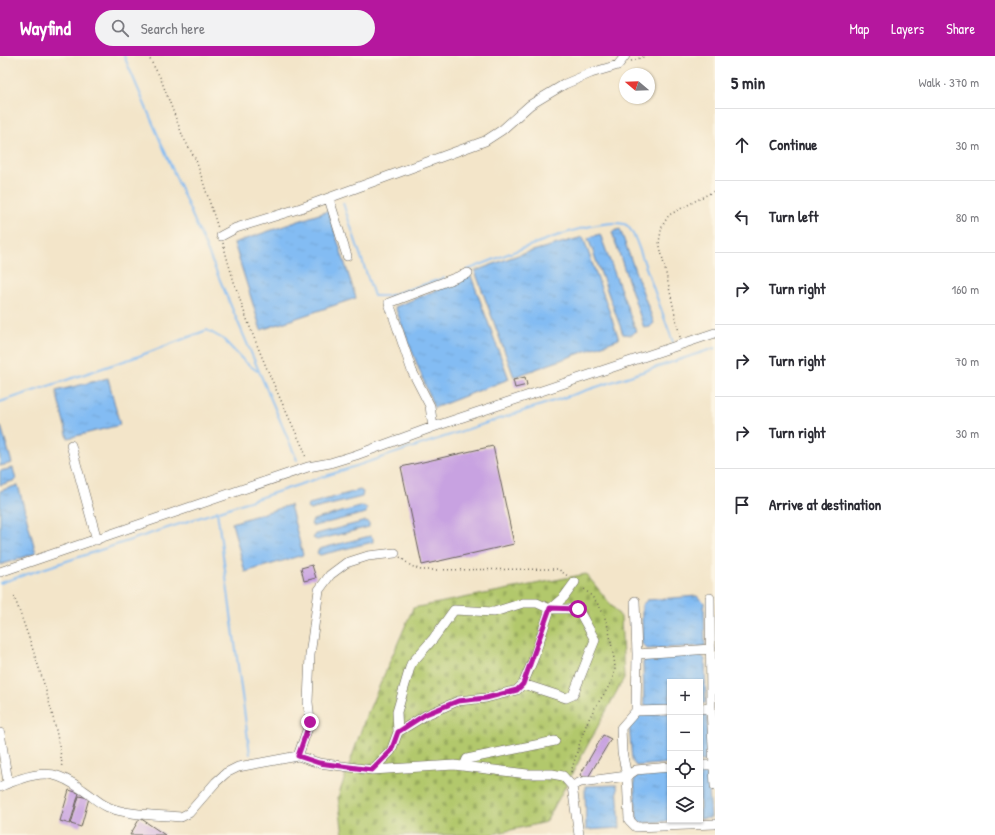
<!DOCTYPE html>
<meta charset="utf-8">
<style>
:root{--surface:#fff;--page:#f2f2f3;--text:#2b2b33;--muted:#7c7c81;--line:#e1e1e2;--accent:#b5179e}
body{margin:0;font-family:"Patrick Hand",sans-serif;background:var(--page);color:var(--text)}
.controls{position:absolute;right:12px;bottom:12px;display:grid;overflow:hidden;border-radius:0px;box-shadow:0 1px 3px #0004}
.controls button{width:36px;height:36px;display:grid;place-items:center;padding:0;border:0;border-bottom:1px solid var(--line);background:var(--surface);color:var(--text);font:20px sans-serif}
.compass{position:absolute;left:619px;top:12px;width:36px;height:36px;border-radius:50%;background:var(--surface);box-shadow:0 1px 3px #0004;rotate:289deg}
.stop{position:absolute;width:12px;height:12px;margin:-9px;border:3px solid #b5179e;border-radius:50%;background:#fff}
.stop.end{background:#b5179e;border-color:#fff;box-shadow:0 1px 4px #0008}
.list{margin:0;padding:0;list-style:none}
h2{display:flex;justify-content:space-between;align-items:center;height:52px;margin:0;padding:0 16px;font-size:17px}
h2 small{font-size:13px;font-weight:400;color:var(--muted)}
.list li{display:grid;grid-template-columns:26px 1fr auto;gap:12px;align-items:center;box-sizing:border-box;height:72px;padding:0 16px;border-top:1px solid var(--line)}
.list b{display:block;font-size:15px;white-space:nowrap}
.list em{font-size:13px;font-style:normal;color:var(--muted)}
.icon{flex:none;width:22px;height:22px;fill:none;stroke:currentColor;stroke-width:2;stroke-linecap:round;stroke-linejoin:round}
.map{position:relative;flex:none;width:715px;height:779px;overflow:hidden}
header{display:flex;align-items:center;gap:24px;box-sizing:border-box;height:56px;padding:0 20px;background:var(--accent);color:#fff}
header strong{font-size:19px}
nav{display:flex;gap:22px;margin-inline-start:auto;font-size:14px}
.search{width:280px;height:36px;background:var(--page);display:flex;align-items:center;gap:10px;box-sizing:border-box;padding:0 14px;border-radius:22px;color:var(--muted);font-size:15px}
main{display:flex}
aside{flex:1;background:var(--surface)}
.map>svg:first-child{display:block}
.cemetery{fill:url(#cemetery-stones);stroke:#677244}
.water{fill:url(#water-ripples);stroke:#506c88}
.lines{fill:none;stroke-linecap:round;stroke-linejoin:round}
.stream{stroke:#83bcf3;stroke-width:2}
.building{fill:#c8a2e1}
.minor-casing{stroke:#676259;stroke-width:10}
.path{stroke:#676259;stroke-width:1.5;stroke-dasharray:1 3;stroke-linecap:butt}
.minor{stroke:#fff;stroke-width:9}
.route{stroke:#b5179e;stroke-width:5}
</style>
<header>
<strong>Wayfind</strong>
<div class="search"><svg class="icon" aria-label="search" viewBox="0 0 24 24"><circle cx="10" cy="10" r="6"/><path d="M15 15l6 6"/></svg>Search here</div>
<nav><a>Map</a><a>Layers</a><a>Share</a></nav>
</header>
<main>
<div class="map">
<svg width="715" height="779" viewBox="0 0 715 779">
<defs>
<pattern id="cemetery-stones" width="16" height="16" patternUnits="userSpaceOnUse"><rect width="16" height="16" fill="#b2c86c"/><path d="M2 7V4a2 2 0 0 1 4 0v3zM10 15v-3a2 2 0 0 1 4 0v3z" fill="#98ab5d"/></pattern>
<pattern id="water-ripples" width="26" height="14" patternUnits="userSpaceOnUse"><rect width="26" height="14" fill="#83bcf3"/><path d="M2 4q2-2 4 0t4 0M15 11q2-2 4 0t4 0" fill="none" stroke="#71a1d0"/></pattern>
</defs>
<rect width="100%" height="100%" fill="#fcf5e5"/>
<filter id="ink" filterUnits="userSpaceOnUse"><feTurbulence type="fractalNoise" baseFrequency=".025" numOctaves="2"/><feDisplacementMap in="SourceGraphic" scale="8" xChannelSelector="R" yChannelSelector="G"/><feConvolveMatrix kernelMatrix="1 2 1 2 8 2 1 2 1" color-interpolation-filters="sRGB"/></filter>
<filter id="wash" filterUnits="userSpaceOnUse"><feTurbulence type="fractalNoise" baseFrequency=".012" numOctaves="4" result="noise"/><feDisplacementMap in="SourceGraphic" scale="16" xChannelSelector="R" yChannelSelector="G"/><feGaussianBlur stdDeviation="0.9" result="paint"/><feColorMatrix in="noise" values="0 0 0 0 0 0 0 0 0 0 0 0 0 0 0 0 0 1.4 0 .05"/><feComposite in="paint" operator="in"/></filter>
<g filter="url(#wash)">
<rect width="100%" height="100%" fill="#f3e5c9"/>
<!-- cemetery -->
<path class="cemetery" d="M586 518 621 561 624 622 546 766 489 779H343L338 741 365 663 413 552Z"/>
<!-- water -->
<path class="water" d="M328 155 356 242 261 274 234 187Z
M620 173 654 267 650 271 644 272 612 176Z
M600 178 636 275 632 279 623 278 588 182Z
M583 181 619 283 514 321 475 215 518 199Z
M471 220 509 323 434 352 395 251Z
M108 322 120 369 68 382 56 335Z
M1 370 12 407 0 410V371Z
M13 412 16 424 0 429V415Z
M18 429 36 497 0 509V435Z
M360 434 363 436 362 441 310 454 307 452 309 448Z
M290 449 303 499 245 516 232 467Z
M363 450 367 452 366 457 314 470 311 468 313 464Z
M366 465 369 467V471L317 484 313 482 316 478Z
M370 480 373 482V486L320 499 317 497 319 493Z
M697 540 704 546 705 590 647 593 642 588V549L647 544Z
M699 597 705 603 706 647 700 648V626H670V650L650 651 644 649 643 606 649 601Z
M701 654 707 659 708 705H700Z
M670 657V707L636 710 632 705 629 667 635 659Z
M700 711 708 715 711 762 700 763Z
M670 714V764H682L641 767 637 764 634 724 639 717Z
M617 729 620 772 586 774 585 730Z"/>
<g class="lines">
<!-- stream -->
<path class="stream" d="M124 0 297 404
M343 147 374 240H388L444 222
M467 214C500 202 593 160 624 168 630 169 633 179 636 184L673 286
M0 346 139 300 207 274 223 283 245 306 257 315
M217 455 250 698
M0 527 715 292"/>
</g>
<g id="blocks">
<!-- building -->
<path class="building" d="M525 321 527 329 515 332 513 324Z
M493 390 514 488 422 509 401 411Z
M312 509 316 522 304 525 301 512Z
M603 679 611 683 587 723 580 719Z
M69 734 79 737 70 768 60 765Z
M79 740 89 742 81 771 71 768Z
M140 762 165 779H130Z"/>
</g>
</g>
<g filter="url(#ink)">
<use href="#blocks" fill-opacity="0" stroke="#676259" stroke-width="1"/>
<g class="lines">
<!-- minor casing -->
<g class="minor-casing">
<path id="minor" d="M329 143 347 200
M221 180 236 172 301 152 485 85 502 74 530 49 565 28 591 17 618 9 625 0
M433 371 430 350 412 315 389 247 468 217
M71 389 97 484
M0 516 308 411 330 407 356 399 433 371 715 277
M710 542 711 652 715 730
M635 545 637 598 636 655
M637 598 711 593
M700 653 711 652
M670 654 636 655 621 672 622 696 627 720 636 714 670 711
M398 676 426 659 458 645 486 642 517 634 523 628 533 604 550 553 564 541 575 526
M0 677 8 726
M298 700 310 666 308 646 310 599 319 534 330 519 346 507 368 500 395 497
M700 709H714
M464 710 467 703 555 685
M372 714 391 695 398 676 397 656 411 608 433 583 454 554 494 556 523 547H537L550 553H578L595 584 573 639 566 642 523 628
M572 730 581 726 627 720 629 764 636 771 715 768
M0 731C7 727 13 726 20 723 47 714 59 717 83 734 91 739 98 747 108 751 125 759 160 759 181 761L189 757 216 726 226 717 238 711 298 700 319 707 372 714 454 709 527 718H552L563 720 572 730 579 779"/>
</g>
<!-- path -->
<path class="path" d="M148 0 160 21 183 81 196 104 218 172
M631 5 646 0
M223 187C241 259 272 326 304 394L306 403
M680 281 659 186 662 170 669 159 714 135
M400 501 411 510 421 514 558 513 569 521
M14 540C34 596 54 650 62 708L61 712
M571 716C577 697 582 676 591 659 598 644 613 630 615 613 615 606 613 598 612 592 608 565 603 549 582 531"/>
<!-- minor -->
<use href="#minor" class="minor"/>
</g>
</g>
<g class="lines" filter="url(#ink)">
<!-- route -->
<path class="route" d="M310 666 298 700 319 707 372 714 391 695 398 676 426 658 458 645 486 642 517 634 523 628 550 552 578 553"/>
</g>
</svg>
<div class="controls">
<button>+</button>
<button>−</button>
<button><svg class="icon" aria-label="locate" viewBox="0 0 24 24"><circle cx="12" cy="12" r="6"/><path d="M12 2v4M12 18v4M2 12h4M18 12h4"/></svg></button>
<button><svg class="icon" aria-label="layers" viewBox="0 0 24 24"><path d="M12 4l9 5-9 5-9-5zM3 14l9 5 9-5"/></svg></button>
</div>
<svg class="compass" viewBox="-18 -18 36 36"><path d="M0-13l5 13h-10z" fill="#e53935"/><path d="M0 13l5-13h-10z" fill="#7c7c81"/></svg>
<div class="stop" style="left:578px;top:553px"></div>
<div class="stop end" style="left:310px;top:666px"></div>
</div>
<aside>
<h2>5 min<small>Walk · 370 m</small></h2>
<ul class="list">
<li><svg class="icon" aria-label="ahead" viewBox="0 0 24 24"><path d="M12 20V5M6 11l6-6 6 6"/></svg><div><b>Continue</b></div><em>30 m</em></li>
<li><svg class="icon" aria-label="left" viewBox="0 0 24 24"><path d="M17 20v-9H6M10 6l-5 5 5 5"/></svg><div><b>Turn left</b></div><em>80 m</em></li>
<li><svg class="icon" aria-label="right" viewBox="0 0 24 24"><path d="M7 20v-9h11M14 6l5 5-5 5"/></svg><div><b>Turn right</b></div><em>160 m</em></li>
<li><svg class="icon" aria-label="right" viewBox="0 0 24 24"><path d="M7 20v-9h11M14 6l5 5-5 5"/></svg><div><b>Turn right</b></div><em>70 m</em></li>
<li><svg class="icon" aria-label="right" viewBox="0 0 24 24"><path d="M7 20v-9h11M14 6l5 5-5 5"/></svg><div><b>Turn right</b></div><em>30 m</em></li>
<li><svg class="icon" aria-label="arrive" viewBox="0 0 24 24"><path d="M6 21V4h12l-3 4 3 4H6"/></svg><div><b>Arrive at destination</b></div></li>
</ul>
</aside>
</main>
